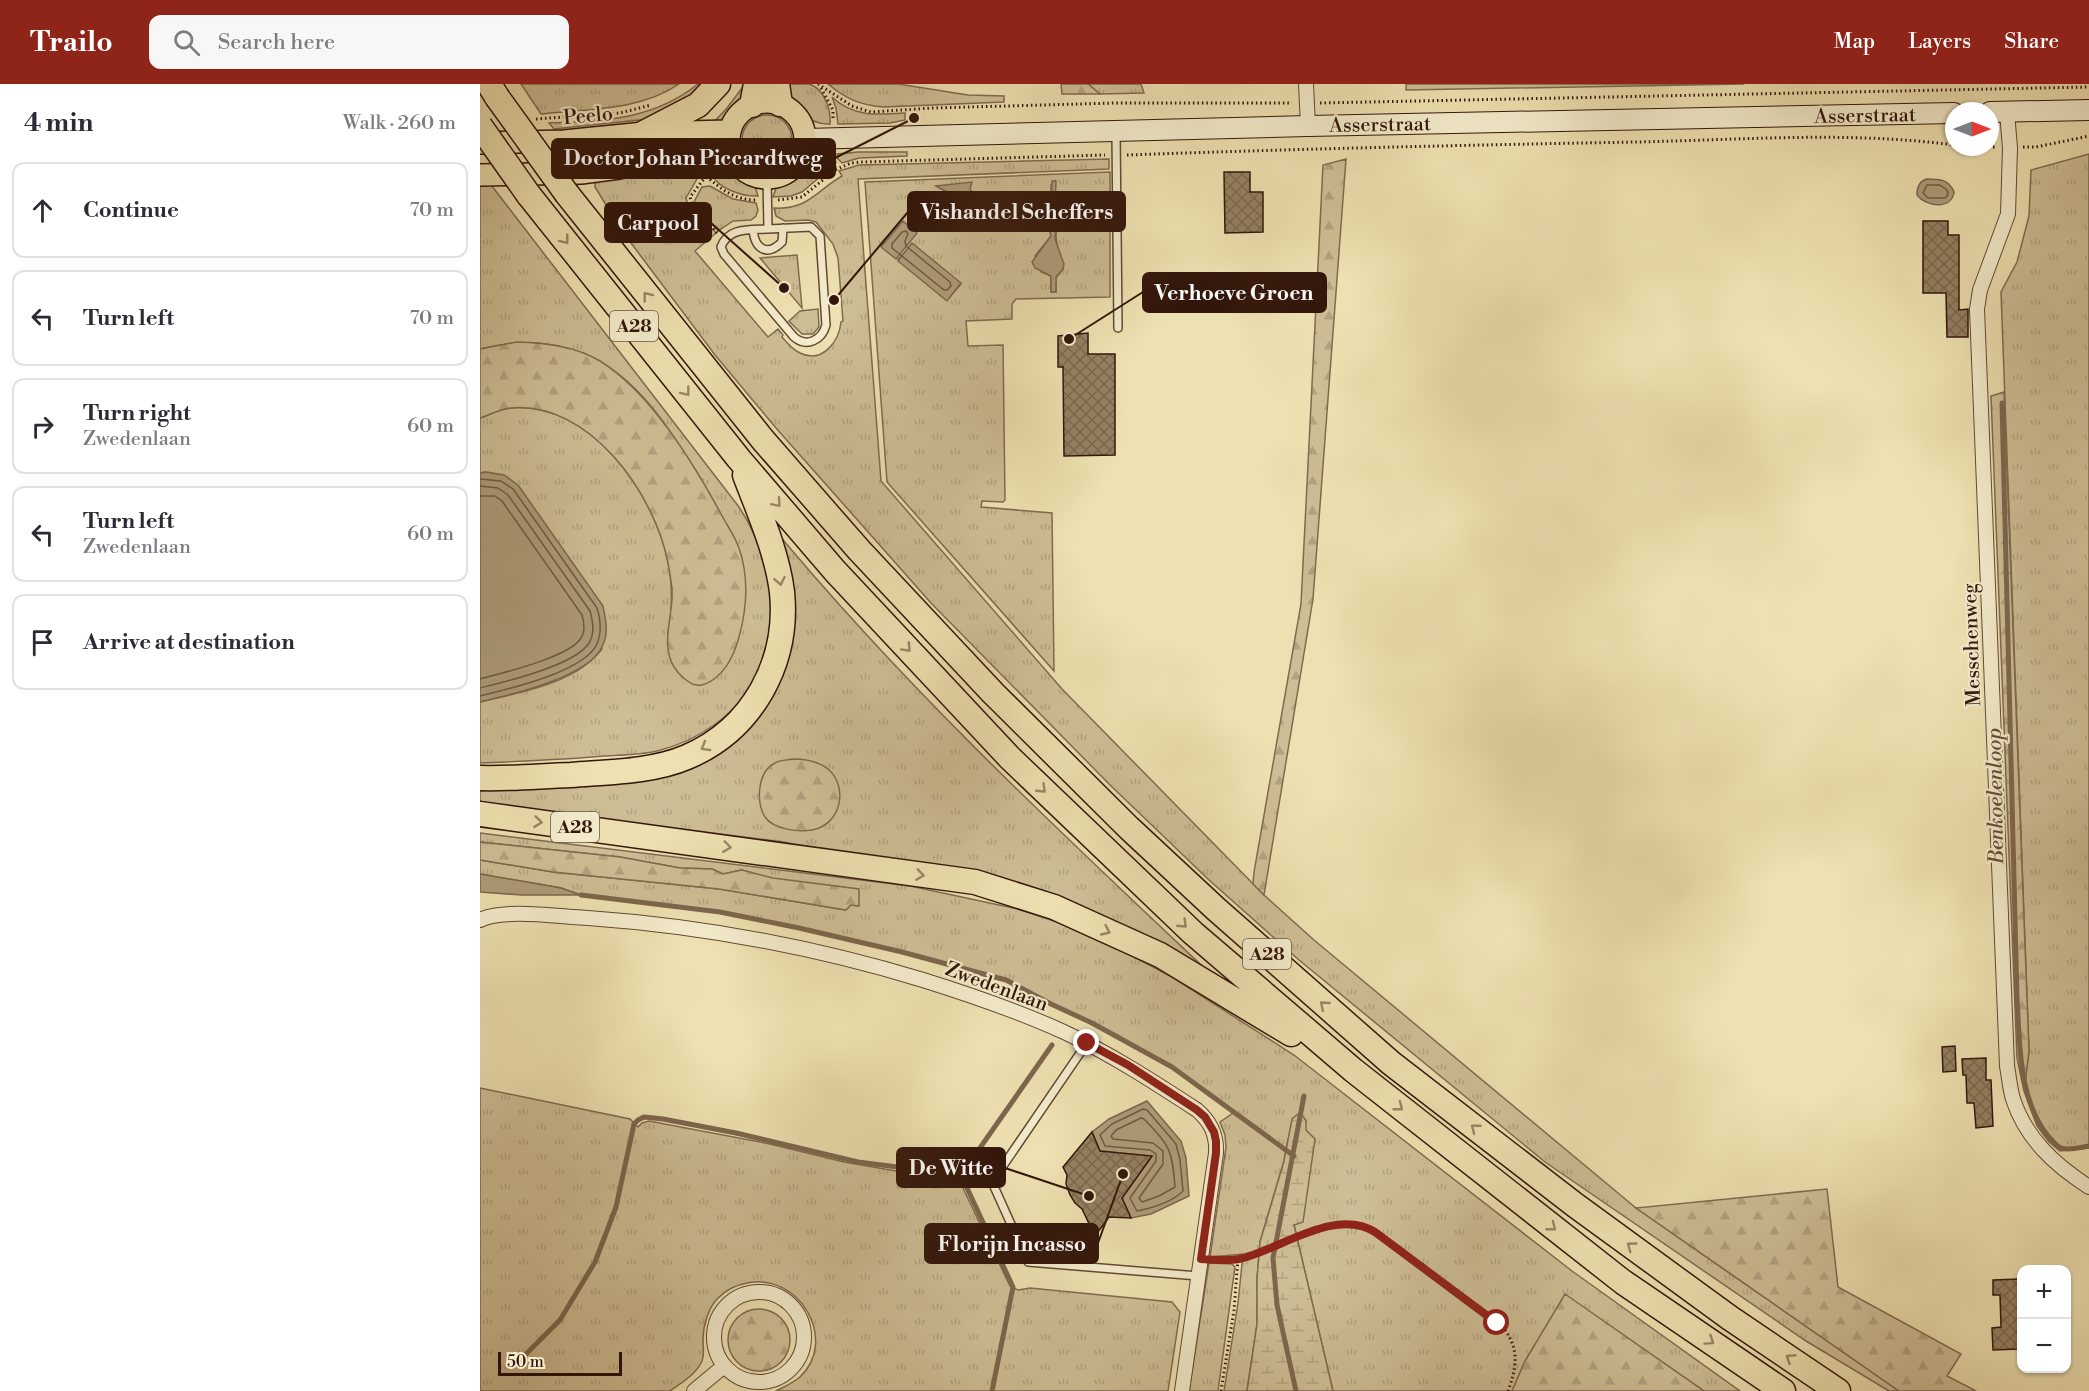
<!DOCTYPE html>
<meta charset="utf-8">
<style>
:root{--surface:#fff;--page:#f7f7f7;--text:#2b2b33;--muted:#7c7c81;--line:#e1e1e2;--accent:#8f2418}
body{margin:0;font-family:"Libre Bodoni",serif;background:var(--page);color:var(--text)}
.controls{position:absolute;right:18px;bottom:18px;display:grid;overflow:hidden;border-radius:12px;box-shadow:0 2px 4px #0004}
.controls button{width:54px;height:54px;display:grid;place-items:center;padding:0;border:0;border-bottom:2px solid var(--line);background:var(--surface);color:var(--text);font:30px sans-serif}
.compass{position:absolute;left:1465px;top:18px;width:54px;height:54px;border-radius:50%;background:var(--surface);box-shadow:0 2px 4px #0004;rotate:90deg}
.scale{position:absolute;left:18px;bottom:15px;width:124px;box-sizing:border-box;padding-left:6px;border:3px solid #33160b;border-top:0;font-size:16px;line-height:21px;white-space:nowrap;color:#33160b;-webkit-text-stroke:4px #f4eccc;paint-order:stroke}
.stop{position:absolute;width:18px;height:18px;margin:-14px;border:4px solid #8f2418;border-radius:50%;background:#fff}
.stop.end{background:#8f2418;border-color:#fff;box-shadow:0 2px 6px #0008}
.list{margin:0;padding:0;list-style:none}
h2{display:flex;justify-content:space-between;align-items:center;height:78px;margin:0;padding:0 24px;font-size:26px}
h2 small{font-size:20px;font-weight:400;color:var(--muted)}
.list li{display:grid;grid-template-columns:39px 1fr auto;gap:18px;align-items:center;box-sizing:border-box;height:96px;margin:0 12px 12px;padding:0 12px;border:2px solid var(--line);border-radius:12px}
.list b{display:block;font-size:22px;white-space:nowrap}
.list p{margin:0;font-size:20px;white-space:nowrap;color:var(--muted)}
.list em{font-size:20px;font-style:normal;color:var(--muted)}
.icon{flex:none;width:33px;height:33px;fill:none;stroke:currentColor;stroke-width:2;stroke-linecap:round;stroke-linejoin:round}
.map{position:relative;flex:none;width:1609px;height:1307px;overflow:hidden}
header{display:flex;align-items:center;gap:36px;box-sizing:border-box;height:84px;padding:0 30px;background:var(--accent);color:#fff}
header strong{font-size:28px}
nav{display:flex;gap:33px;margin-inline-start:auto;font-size:21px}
.search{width:420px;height:54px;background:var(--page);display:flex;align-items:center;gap:15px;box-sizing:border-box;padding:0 21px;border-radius:12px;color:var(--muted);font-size:22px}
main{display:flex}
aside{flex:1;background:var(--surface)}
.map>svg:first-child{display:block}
.grass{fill:url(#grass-tufts);stroke:#806a50;stroke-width:1.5;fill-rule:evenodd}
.forest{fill:url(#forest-firs);stroke:#806a50;stroke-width:1.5}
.wetland{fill:url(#wetland-marsh);stroke:#806a50;stroke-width:1.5}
.water{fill:#ae9c79;stroke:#7d664d;stroke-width:1.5}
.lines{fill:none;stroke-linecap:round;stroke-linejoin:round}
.shore{stroke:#705942;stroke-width:1.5}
.stream{stroke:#7d664d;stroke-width:5}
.building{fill:url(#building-cross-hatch);stroke:#33160b;stroke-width:1.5}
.service-casing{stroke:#624934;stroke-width:10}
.minor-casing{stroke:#624934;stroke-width:16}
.secondary-casing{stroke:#33160b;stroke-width:22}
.primary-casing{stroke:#33160b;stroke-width:24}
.motorway-casing{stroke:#33160b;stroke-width:27}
.path{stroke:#33160b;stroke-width:3;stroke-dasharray:1.5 3;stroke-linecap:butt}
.service{stroke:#f4eccc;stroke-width:7}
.minor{stroke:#f4eccc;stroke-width:14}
.secondary{stroke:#f4eccc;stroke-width:20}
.primary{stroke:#eee1b1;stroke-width:21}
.motorway{stroke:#eee1b1;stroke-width:24}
.motorway-bridge-casing{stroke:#33160b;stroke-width:27;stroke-linecap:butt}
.motorway-bridge{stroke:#eee1b1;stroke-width:24}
.oneway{stroke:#9a8666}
.route{stroke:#8f2418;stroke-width:8}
.labels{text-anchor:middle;stroke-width:4.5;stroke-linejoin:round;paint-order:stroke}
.shield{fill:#f4eccc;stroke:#6d5645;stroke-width:1.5}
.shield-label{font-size:18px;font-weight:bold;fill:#33160b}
.street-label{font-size:20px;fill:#33160b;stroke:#f4eccc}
.water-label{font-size:21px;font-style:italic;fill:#644c37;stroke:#f4eccc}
.leader{fill:none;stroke:#33160b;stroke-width:2}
.callout-dot{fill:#33160b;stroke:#f4eccc;stroke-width:2}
.callout{fill:#33160b;stroke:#33160b;stroke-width:2}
.callout-label{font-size:21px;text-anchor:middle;font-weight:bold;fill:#fff}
</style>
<header>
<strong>Trailo</strong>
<div class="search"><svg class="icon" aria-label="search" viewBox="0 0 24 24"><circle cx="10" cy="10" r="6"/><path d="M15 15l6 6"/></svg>Search here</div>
<nav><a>Map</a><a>Layers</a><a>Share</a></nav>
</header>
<main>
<aside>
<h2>4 min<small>Walk · 260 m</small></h2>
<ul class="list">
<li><svg class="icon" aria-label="ahead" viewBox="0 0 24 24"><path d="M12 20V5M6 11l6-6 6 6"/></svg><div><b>Continue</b></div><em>70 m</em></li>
<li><svg class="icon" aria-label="left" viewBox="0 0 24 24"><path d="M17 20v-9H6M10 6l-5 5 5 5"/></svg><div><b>Turn left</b></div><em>70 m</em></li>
<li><svg class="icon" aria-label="right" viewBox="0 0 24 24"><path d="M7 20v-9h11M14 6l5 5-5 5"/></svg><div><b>Turn right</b><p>Zwedenlaan</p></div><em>60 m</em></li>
<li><svg class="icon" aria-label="left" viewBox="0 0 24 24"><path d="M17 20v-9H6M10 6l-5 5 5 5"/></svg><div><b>Turn left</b><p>Zwedenlaan</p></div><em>60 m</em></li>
<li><svg class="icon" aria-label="arrive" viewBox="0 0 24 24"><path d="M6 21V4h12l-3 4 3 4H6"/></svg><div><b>Arrive at destination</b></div></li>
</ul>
</aside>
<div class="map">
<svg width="1609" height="1307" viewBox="0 0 1609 1307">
<defs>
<pattern id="grass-tufts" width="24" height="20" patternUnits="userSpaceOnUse" patternTransform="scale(1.5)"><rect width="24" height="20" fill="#cebe95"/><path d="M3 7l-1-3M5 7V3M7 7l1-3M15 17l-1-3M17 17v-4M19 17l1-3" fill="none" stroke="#b1a37f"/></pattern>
<pattern id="forest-firs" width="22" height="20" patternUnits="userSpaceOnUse" patternTransform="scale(1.5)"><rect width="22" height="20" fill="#cebe95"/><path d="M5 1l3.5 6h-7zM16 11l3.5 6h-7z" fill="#b1a37f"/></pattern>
<pattern id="wetland-marsh" width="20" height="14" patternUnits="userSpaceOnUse" patternTransform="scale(1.5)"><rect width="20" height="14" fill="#cebe95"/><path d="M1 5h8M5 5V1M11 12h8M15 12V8" fill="none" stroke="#b1a37f"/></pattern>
<pattern id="building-cross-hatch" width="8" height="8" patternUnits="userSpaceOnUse" patternTransform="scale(1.5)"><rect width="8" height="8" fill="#948061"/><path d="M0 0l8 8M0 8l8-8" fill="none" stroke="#79684e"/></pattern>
</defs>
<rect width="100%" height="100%" fill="#eee1b1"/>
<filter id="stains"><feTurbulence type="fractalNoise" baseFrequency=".00333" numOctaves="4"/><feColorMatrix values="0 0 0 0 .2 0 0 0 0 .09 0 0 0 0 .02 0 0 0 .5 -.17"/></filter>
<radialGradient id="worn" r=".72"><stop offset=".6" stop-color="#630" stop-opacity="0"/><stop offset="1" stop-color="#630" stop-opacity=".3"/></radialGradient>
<!-- grass -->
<path class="grass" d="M41 0H199C160 27 107 25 61 30Z
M218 0H226L217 8 169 35 74 45 69 39C124 37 173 36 218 0Z
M265 0V17L244 36 232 40 247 24Z
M304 0C311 0 322 0 329 0 345 5 351 26 350 40 326 41 311 21 304 0Z
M348 0H418L488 11 524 12V18L403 23C380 21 366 15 348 0Z
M608 0H661L664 9 620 10Z
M926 0H1264L926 6Z
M352 13C373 33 397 31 425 29V36L410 39 358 40 356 24Z
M262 56a25 25 0 1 1 50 0a25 25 0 1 1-50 0Z
M378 68H427V72L379 74 362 79 358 75 357 70Z
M1609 70V1064L1580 1067 1569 1058 1557 1042 1544 1007 1549 967 1521 208 1537 178 1549 132 1551 86Z
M352 71V79L349 85 322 108 311 112 293 113 297 101C317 91 329 73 352 71Z
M222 73 221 88 206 114 209 125 200 133 219 156 233 145 236 149 215 167 288 253 298 245 303 251 302 253C307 259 313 266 320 269 342 280 359 258 361 238L363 237 358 174 353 160 336 138 328 136 305 137 296 132 294 124C328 126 336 107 362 92L359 87 379 81 629 75V85L378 95 401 397 582 605 784 811 834 856 1156 1124 1419 1307H1409L1326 1257 1065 1078 819 876 729 796 629 700 451 519 296 344 235 271 142 147 115 103V96H131V91Z
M231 76 245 80 258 93 275 102 278 112C265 113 237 105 232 90 230 86 231 80 231 76Z
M630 88V213L536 215 532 220V235L486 237 488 262 523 261 525 416 523 418 502 417 501 423 572 429 574 587 407 398 385 98ZM575 97V126L580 134C571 156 580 164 583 185L576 194V208H571V192L561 188 555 172 571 152 568 141 571 127V101ZM457 102 490 105 503 127 507 138 495 140C484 117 477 115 457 102ZM432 160 481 200 467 216 418 176Z
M0 97H8L259 423C284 460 299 519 286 562 283 572 280 583 276 593 257 631 218 657 177 667 160 671 141 671 123 672 82 676 41 677 0 679V618C40 608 95 600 122 565L6 388 0 389V334C9 331 20 325 30 324 111 317 174 409 188 478 194 506 191 533 188 561L222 396C203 368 186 338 163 313 119 264 63 249 0 265Z
M230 102 253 115 276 119 278 126 276 132 271 136 253 137 238 147 214 118 222 103Z
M317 171 322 224 280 174Z
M338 225 339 243 333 250H322L309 237 320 227Z
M289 439C425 604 581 749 736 895L638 841 304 758 0 720V707L198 682 297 596Z
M0 749 430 802 538 825 589 842 624 857 692 893 814 971 1092 1187 1260 1307H1224L1085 1211 1045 1277 1032 1307H853L814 1141 826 1037 808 1055 804 1077 780 1158 777 1195V1240L767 1307H744L758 1219 763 1170 730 1173 746 1063 745 1051 740 1038 753 1029 724 1005 672 971 526 896 422 868 319 844 240 828 101 811 81 804 0 790V776L73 788 239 805 365 826 371 821 379 822 262 786 243 790 232 785 200 784 140 773 0 758Z
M0 1004 150 1035 158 1043 162 1039 169 1037 290 1060 364 1078 480 1098 530 1202 538 1206 550 1204 692 1218 700 1228 688 1307H296C304 1303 313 1299 320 1293 359 1256 319 1188 267 1199 256 1201 246 1206 238 1214 228 1224 223 1242 223 1256 223 1264 225 1272 221 1279 215 1291 201 1299 190 1307H0Z
M729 1179 752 1180 755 1183 738 1307H709Z"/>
<!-- forest -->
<path class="forest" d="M581 0H608L620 10H582Z
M866 75 833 515 784 811 773 800 774 788 821 520 843 81Z
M37 258C65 259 95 262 120 277 170 308 212 377 240 428 246 440 255 452 259 464 269 493 267 524 259 553 254 572 243 595 222 601 209 604 193 585 190 574 184 557 191 533 192 515 193 504 190 490 188 479 175 410 109 316 30 324 20 325 9 331 0 334V265Z
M1524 308 1549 967 1544 1007 1537 974 1511 312Z
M313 675C325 675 338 677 348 685 369 703 361 741 332 746 319 748 294 746 285 733 276 718 277 688 295 679 299 676 308 676 313 675Z
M0 758 140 773 200 784 232 785 243 790 262 786 293 794 379 805V822L371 821 366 826 239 805 73 788 0 776Z
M1347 1105 1358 1203 1481 1270 1467 1292 1496 1307H1419L1156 1124Z
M1085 1210 1224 1307H1032L1045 1277Z
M248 1256a31 31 0 1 1 62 0a31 31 0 1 1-62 0Z"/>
<!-- wetland -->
<path class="wetland" d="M818 1030 823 1032 826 1037V1046L835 1055 823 1138 814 1141 853 1307H767L777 1240V1195L780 1158 804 1077 812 1035Z"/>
<!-- water -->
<path class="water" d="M1447 95C1459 95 1469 95 1474 108 1472 126 1446 123 1437 111 1437 104 1439 97 1447 95Z
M572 97H576L575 126 580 134 576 145 575 155 584 180 583 185 576 193V208H571V192L555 184 552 178 571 152 568 141 571 127Z
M492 98 490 105 503 127 507 144 502 145C494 139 493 132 488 125 481 114 467 108 456 102Z
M423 137 437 149 416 175 401 163Z
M432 159 481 199 467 217 418 177Z
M6 388 24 391 38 401 123 522C126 537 129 549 122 563 108 593 30 611 0 618V389Z
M0 790 81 804 101 811H42L0 808Z
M667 1017 701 1057 706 1074 709 1112 671 1130 651 1134 642 1114 672 1072 620 1067 612 1048 629 1035Z"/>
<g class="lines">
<!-- shore -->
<path class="shore" d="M1447 101H1460L1467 106 1468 111 1465 114H1448L1443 109Z
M426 147 428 150 425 157 426 162 470 198 471 202 467 206H464L412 164V160L422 148Z
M0 395 21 397 33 405 117 524C121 537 122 548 117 560 104 588 28 605 0 612
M0 402 18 404 28 411 110 527C113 538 115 549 109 559 96 581 24 598 0 604
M0 412H15L22 417 102 531C104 538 106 547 101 554 90 573 22 589 0 595
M663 1025 667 1026 696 1060 700 1076 703 1107C692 1118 672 1124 657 1127L650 1114 676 1077V1070L670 1066 625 1062 620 1051 632 1040Z
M661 1034 664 1035C690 1062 692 1065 695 1103L679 1112 662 1118 659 1114 683 1080V1067L673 1059 633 1055 631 1052 636 1046Z"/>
<!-- stream -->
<path class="stream" d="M1522 319 1537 914C1540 961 1538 1014 1568 1052 1572 1056 1576 1062 1581 1064 1589 1067 1601 1063 1609 1062
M101 811 240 828 319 844 422 868 526 896 571 920 612 939 692 983 814 1072
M36 1280 80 1236 115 1178 136 1123 154 1040 158 1036 164 1033 183 1035 256 1049 378 1078 481 1091
M512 1307 533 1203 481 1091 572 961
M816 1307 797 1221 793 1174 824 1012"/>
</g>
<!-- building -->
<path class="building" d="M744 88H770V108H783V148L745 149Z
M1443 137H1468V151H1479V226L1488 225V253H1467L1466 209H1443Z
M608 249V270H635V371L584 372 583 283H578V252Z
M1475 962 1476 987 1463 988 1462 963Z
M1506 974V996H1511L1513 1042 1496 1044 1494 1019H1487L1486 991H1483L1482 975Z
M612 1048 620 1067 672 1072 642 1114 651 1134 629 1133 615 1152 602 1125 595 1119 590 1111 586 1100 587 1091 583 1083Z
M1539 1195 1540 1207 1542 1206V1232H1538L1539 1265 1513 1266 1512 1244 1521 1243 1520 1211H1513V1196Z"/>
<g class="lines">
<!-- service casing -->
<g class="service-casing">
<path id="service" d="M636 49 638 244
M287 94 288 145C270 146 248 143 241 163L244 170 314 253C327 264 342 256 346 241L340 152 331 143 288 145
M273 146C275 165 287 173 302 158L303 144
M607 959 512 1098 548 1178 718 1192"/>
</g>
<!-- minor casing -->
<g class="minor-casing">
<path id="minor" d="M826 0 828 42
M1527 28 1530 64 1528 130 1500 206 1497 225 1527 982C1529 993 1530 1005 1533 1015 1546 1055 1575 1081 1609 1103
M0 836C24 824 80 833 108 834 222 842 334 863 443 896 491 911 538 927 584 948 631 970 674 998 717 1026 731 1038 737 1051 736 1069L702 1307
M234 1253a45 45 0 1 1 90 0a45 45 0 1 1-90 0Z
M214 1307 244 1282"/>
</g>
<!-- secondary casing -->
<g class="secondary-casing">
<path id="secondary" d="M1510 28 1609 26
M325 55 828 42 1474 29"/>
</g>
<!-- primary casing -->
<g class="primary-casing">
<path id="primary" d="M249 56a38 38 0 1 1 76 0a38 38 0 1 1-76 0Z
M0 59 84 57 164 49 249 47
M0 91 101 89 139 84 209 69H245L251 72"/>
</g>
<!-- motorway casing -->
<g class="motorway-casing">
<path id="motorway" d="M9 0 17 13
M297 0 300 20
M272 21 276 0
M164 49 218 21 238 0
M48 110 259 375 355 487 530 674 713 849 873 986 1143 1198 1303 1307
M87 110 283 356 379 466 513 609 649 744 736 825 911 979 1095 1121 1250 1234 1358 1307
M0 694C30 695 60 692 91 691 128 688 172 688 207 673 273 645 309 578 302 508 297 468 279 428 265 391
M0 730 495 798 574 823 680 871 811 950"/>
</g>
<!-- path -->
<path class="path" d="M338 0 372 22 391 28 452 24 636 19H812
M341 4 353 26V36
M840 19 1609 3
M56 35 140 29 171 21
M1504 63H1515
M1543 63H1556L1609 52
M647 71C816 65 986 61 1156 58 1261 56 1369 47 1474 61
M355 73V86
M226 88V92C242 106 255 116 277 116
M226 92 210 113 213 124 230 144H233L237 149
M298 116 322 113 355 86 371 79 382 78 625 71
M734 1176 758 1175
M741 1307 754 1226 758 1175C785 1165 848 1137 874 1139 882 1140 888 1144 895 1148L1025 1246C1040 1267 1036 1285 1028 1307"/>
<!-- service -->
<use href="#service" class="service"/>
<!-- minor -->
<use href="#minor" class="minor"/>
<!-- secondary -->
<use href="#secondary" class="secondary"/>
<!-- primary -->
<use href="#primary" class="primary"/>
<!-- motorway -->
<use href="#motorway" class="motorway"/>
<!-- motorway-bridge casing -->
<g class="motorway-bridge-casing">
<path id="motorway-bridge" d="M17 13 87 110
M0 42 48 110"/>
</g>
<!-- motorway-bridge -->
<use href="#motorway-bridge" class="motorway-bridge"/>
</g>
<!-- one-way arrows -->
<defs><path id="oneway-chevron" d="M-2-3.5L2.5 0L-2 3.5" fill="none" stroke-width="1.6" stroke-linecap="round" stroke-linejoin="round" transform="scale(1.5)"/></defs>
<g class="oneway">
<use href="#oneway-chevron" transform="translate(85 156) rotate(52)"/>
<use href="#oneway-chevron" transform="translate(167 212) rotate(-128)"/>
<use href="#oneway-chevron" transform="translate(206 308) rotate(52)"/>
<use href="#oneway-chevron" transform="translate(297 419) rotate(49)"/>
<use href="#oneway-chevron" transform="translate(300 497) rotate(79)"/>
<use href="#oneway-chevron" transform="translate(427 564) rotate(47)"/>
<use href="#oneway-chevron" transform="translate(225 663) rotate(150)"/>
<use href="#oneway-chevron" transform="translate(562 705) rotate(44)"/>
<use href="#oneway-chevron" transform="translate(58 738) rotate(7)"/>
<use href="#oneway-chevron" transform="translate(247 763) rotate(8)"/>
<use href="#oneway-chevron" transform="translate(440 791) rotate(8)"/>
<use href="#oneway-chevron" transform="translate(703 840) rotate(44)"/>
<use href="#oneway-chevron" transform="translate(626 847) rotate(25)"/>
<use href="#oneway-chevron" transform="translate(844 921) rotate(-139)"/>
<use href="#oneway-chevron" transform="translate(919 1023) rotate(38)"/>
<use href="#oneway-chevron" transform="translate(995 1044) rotate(-142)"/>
<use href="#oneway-chevron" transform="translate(1072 1143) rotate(38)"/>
<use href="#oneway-chevron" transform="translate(1151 1162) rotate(-144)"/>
<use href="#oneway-chevron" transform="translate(1230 1257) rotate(34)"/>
<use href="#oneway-chevron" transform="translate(1310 1274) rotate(-146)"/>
</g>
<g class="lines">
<!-- route -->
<path class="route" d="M607 959 648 981 717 1026 725 1033 734 1048 736 1057V1069L721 1175C733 1176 747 1177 759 1175 800 1166 854 1123 895 1148L1017 1239"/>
</g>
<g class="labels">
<!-- shield labels -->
<g class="shield">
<rect x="130" y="227" width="48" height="30" rx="4.5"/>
<rect x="71" y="728" width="48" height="30" rx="4.5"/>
<rect x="763" y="855" width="48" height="30" rx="4.5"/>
</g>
<g class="shield-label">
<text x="154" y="248">A28</text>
<text x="95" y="749">A28</text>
<text x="787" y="876">A28</text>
</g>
<!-- street labels -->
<g class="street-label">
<text transform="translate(108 31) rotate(-5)" y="7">Peelo</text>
<text transform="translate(1385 31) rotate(-1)" y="7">Asserstraat</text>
<text transform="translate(900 40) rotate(-1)" y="7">Asserstraat</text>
<text transform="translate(1491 561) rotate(-92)" y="7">Messchenweg</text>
<text transform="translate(517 902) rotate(20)" y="7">Zwedenlaan</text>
</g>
<!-- water labels -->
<g class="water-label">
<text transform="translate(1515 712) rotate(-91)" y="7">Benkoelenloop</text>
</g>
</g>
<!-- callouts -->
<path class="leader" d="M434 34L355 74M354 216L428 128M304 204L231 139M589 255L663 208M609 1112L525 1084M643 1090L618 1159"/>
<g class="callout-dot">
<circle cx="434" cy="34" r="6"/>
<circle cx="354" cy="216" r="6"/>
<circle cx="304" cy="204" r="6"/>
<circle cx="589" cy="255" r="6"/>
<circle cx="609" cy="1112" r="6"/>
<circle cx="643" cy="1090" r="6"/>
</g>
<g class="callout">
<rect x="72" y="55" width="283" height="39" rx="6"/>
<rect x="428" y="108" width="217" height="39" rx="6"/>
<rect x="125" y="119" width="106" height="39" rx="6"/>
<rect x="663" y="189" width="183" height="39" rx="6"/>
<rect x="417" y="1064" width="108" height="39" rx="6"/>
<rect x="445" y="1140" width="173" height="39" rx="6"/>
</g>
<g class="callout-label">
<text x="213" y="81">Doctor Johan Piccardtweg</text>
<text x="537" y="135">Vishandel Scheffers</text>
<text x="178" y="146">Carpool</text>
<text x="754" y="216">Verhoeve Groen</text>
<text x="471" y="1091">De Witte</text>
<text x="532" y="1167">Florijn Incasso</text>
</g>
<rect width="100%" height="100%" filter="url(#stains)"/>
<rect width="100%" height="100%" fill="url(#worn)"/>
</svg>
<div class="controls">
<button>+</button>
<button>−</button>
</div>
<svg class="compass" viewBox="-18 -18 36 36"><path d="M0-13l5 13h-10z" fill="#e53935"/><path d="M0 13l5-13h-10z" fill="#7c7c81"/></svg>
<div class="scale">50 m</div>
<div class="stop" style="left:1017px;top:1239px"></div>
<div class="stop end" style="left:607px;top:959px"></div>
</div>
</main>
